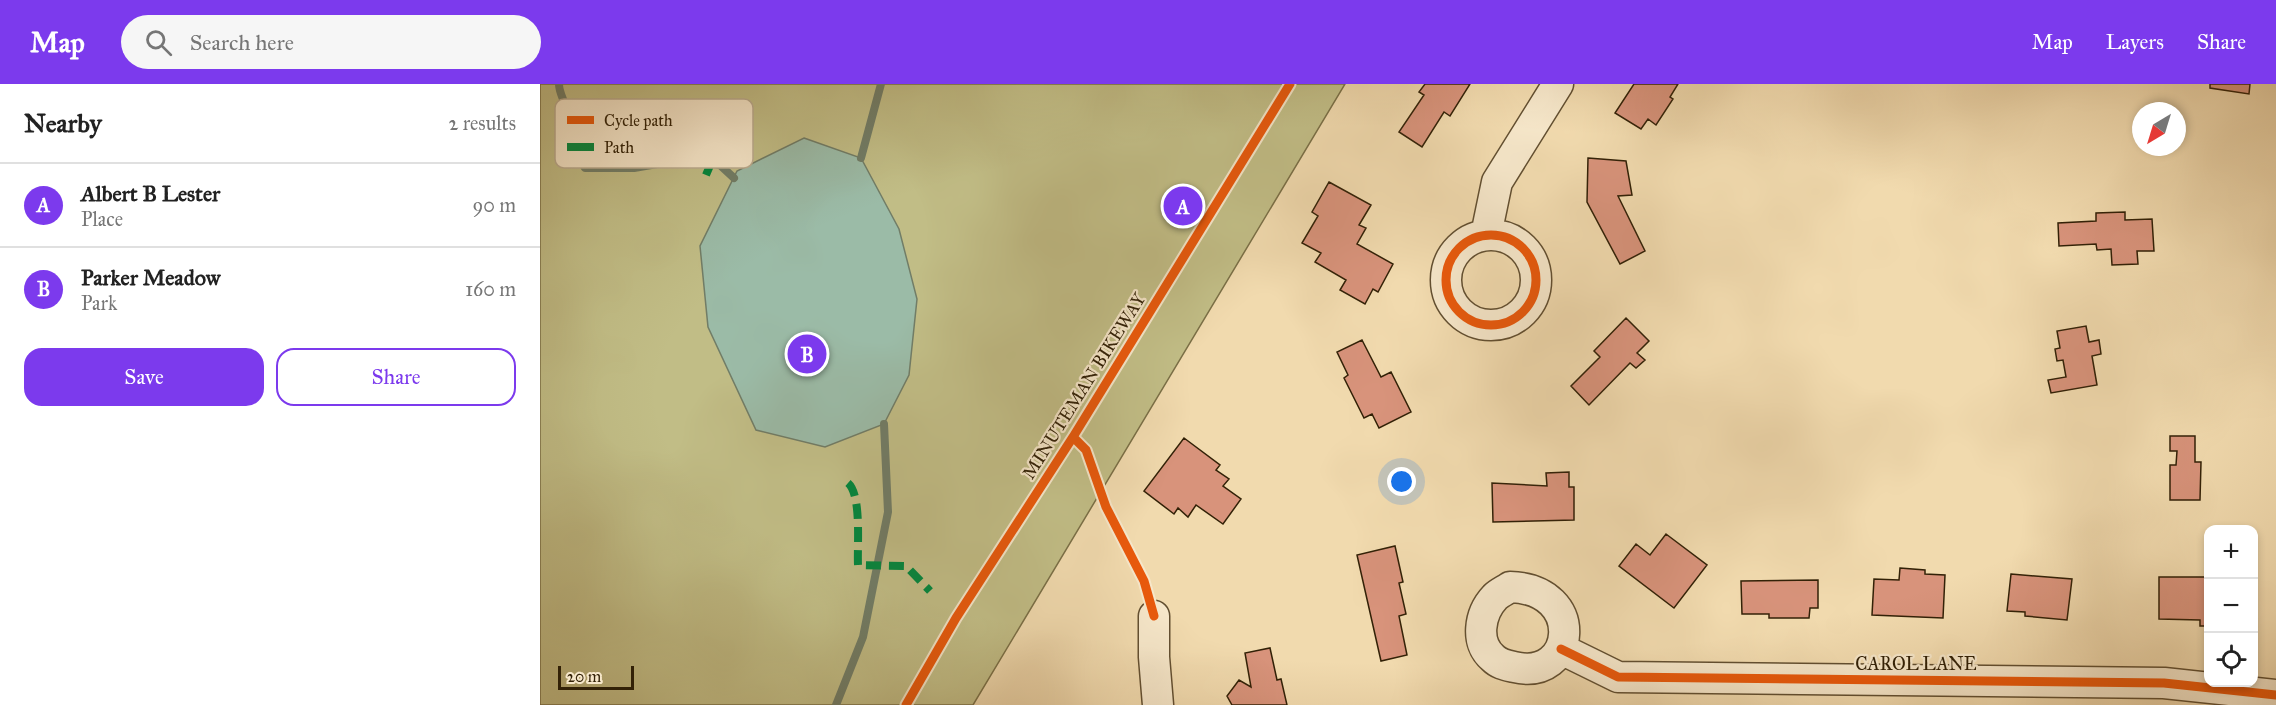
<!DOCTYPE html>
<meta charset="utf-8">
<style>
:root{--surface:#fff;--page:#f6f6f6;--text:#222;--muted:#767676;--line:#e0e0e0;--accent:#7c3aed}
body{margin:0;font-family:"IM FELL Great Primer",serif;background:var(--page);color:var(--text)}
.controls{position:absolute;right:18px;bottom:18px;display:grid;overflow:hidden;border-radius:12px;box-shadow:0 3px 9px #0003}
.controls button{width:54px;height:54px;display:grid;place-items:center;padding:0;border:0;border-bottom:2px solid var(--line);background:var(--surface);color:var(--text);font:30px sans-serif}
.compass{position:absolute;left:1592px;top:18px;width:54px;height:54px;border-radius:50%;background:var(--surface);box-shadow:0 3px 9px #0003;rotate:218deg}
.scale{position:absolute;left:18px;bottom:15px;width:76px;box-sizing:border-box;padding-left:6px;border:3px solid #322107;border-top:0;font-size:16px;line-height:21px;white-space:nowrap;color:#322107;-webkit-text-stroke:4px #f6e7ca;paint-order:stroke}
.you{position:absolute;left:862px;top:398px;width:21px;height:21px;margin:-15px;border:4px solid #fff;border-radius:50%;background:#1a73e8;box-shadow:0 0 0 9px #1a73e833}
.badge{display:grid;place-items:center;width:39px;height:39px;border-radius:50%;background:var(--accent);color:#fff;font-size:20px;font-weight:700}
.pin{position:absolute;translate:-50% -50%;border:3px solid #fff;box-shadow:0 2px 6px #0006}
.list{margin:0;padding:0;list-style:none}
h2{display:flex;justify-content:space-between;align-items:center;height:78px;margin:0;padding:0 24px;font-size:26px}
h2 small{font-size:20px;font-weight:400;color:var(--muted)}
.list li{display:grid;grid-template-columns:39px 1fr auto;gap:18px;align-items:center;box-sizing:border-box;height:84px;padding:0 24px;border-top:2px solid var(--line)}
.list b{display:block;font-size:22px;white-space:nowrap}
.list p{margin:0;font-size:20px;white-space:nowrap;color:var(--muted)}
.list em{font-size:20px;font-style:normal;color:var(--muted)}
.actions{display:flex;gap:12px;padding:18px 24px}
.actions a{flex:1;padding:14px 0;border:2px solid var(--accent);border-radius:18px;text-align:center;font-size:21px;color:var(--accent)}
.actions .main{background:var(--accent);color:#fff}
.icon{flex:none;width:33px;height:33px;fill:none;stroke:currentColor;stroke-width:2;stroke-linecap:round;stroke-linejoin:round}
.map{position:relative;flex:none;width:1736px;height:621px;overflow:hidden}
header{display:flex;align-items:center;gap:36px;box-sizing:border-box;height:84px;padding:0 30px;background:var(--accent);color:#fff}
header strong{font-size:28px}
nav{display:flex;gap:33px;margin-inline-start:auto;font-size:21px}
.search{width:420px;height:54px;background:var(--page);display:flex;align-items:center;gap:15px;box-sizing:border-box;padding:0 21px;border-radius:33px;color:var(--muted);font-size:22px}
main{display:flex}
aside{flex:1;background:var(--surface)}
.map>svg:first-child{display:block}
.green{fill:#c1bd86;stroke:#7a6f46;stroke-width:1.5}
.water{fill:#9bbba7;stroke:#717d67;stroke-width:1.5}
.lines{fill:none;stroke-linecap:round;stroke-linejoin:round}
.stream{stroke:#717d67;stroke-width:8}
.building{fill:#d8937b;stroke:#322107;stroke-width:1.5}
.minor-casing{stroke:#624f31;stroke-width:33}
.minor{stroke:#f6e7ca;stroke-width:30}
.quiet{stroke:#00873e;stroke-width:8;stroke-dasharray:15 8;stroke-linecap:butt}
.cycleway-casing{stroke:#f6e7ca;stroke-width:13}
.cycleway{stroke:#e8590c;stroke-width:9}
.labels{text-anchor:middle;stroke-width:4.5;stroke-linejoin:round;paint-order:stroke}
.street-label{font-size:18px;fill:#322107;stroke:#f6e7ca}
.key{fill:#f6e7ca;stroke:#bbac90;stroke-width:1.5}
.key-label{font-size:16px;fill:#322107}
</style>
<header>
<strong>Map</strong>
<div class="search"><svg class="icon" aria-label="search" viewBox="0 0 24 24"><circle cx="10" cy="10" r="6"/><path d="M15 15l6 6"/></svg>Search here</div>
<nav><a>Map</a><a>Layers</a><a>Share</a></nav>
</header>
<main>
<aside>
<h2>Nearby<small>2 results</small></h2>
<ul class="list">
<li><span class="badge">A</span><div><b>Albert B Lester</b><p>Place</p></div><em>90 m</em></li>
<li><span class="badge">B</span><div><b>Parker Meadow</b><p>Park</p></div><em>160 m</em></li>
</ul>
<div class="actions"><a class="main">Save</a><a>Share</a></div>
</aside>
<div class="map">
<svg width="1736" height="621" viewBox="0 0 1736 621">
<rect width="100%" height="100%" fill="#f1daae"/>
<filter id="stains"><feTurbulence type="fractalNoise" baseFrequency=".00333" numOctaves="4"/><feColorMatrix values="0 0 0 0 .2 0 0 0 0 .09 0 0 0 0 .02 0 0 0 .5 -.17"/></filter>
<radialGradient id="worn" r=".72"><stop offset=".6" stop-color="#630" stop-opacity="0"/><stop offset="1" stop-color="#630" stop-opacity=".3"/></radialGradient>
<!-- green -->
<path class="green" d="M0 0H805L433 621H0Z"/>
<!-- water -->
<path class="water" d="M264 54 321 74 359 145 377 215 369 291 344 340 285 363 216 346 168 243 160 162 197 87Z"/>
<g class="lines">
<!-- stream -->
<path class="stream" d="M19 0C19 9 24 15 26 24 31 45 32 65 45 84H94L123 79 159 78 180 81 194 94
M321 74 341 0
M296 621 323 553 348 428 344 340"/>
</g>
<!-- building -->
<path class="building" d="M885 0H930L910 32 904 28 882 63 859 48 884 11 879 8Z
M1094 0H1138L1130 13 1133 15 1116 41 1108 35 1101 45 1075 29Z
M1670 0H1710L1709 10 1670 4Z
M1048 74 1086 77 1092 111 1078 112 1105 167 1080 180 1047 118Z
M789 98 831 121 819 141 826 144 817 160 853 180 838 208 833 205 825 220 800 206 806 196 775 178 781 169 762 159 778 132 772 128Z
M1585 128V136L1612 135 1614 167H1597L1598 180 1572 181 1571 165 1557 166 1556 160 1519 162 1518 139 1556 137V129Z
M1086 234 1109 257 1097 269 1105 276 1096 284 1090 279 1049 321 1031 302 1060 273 1054 267Z
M1546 242 1549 258 1559 256 1561 270 1552 272 1557 301 1511 309 1508 296 1526 293 1523 276 1517 277 1515 265 1520 264 1517 247Z
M822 256 841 293 851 288 871 328 839 344 832 330 824 334 804 294 808 291 797 268Z
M1630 352H1655V378H1661L1660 416H1630V381H1636L1637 367H1630Z
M644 354 680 381 676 386 689 395 683 402 701 415 683 440 656 421 648 433 638 424 634 430 604 407Z
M1029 388V403H1034V436L953 438 952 399 1007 402 1006 389Z
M1126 450 1167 481 1134 524 1079 482 1096 460 1110 471Z
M855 462 863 498 859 499 866 530 859 532 867 571 841 577 817 471Z
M1360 484 1385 486V490L1405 491 1403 534 1332 531 1334 495 1359 496Z
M1471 490 1532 495 1527 536 1485 532V528L1467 527Z
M1619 493H1668V542H1660V536L1619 535Z
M1278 496V524H1270L1269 534H1229V530H1202L1201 497Z
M730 564 737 596 741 595 747 621H692L687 612 699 596 711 603 705 569Z"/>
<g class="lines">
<!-- minor casing -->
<g class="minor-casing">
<path id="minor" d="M946 151 957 98 1018 0
M906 196a45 45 0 1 1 90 0a45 45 0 1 1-90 0Z
M970 503C1047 505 1036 598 974 583 965 581 959 580 953 574 935 559 939 530 955 513 959 509 966 506 970 503Z
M614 532V573L618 621
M1021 565 1078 593 1624 599 1736 611"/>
</g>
<!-- minor -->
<use href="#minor" class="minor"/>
<!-- quiet -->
<path class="quiet" d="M166 91 174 72
M308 399C322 411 317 463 318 481L366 482 390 507"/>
<!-- cycleway casing -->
<g class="cycleway-casing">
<path id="cycleway" d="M906 196a45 45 0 1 1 90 0a45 45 0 1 1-90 0Z
M533 353 546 366 566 423 604 497 614 532
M1021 565 1078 593 1624 599 1736 611
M366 621 416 534 533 353 750 0"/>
</g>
<!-- cycleway -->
<use href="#cycleway" class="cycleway"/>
</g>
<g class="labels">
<!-- street labels -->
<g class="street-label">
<text transform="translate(544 302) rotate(-58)" y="6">MINUTEMAN BIKEWAY</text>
<text x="1376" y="586">CAROL LANE</text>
</g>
</g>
<!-- legend -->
<rect x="15" y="15" width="198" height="69" rx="9" class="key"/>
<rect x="27" y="32" width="27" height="8" fill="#e8590c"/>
<rect x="27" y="59" width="27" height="8" fill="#00873e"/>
<g class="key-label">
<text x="64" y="42">Cycle path</text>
<text x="64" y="69">Path</text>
</g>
<rect width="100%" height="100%" filter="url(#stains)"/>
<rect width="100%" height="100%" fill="url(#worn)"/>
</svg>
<div class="controls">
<button>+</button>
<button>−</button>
<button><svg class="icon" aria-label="locate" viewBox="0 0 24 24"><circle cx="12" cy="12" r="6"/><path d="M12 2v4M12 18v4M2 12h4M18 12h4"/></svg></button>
</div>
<svg class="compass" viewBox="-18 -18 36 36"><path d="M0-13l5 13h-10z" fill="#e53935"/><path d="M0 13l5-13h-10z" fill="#767676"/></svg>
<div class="scale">20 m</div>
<div class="you"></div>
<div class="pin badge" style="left:643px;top:122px">A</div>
<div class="pin badge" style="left:267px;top:270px">B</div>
</div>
</main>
